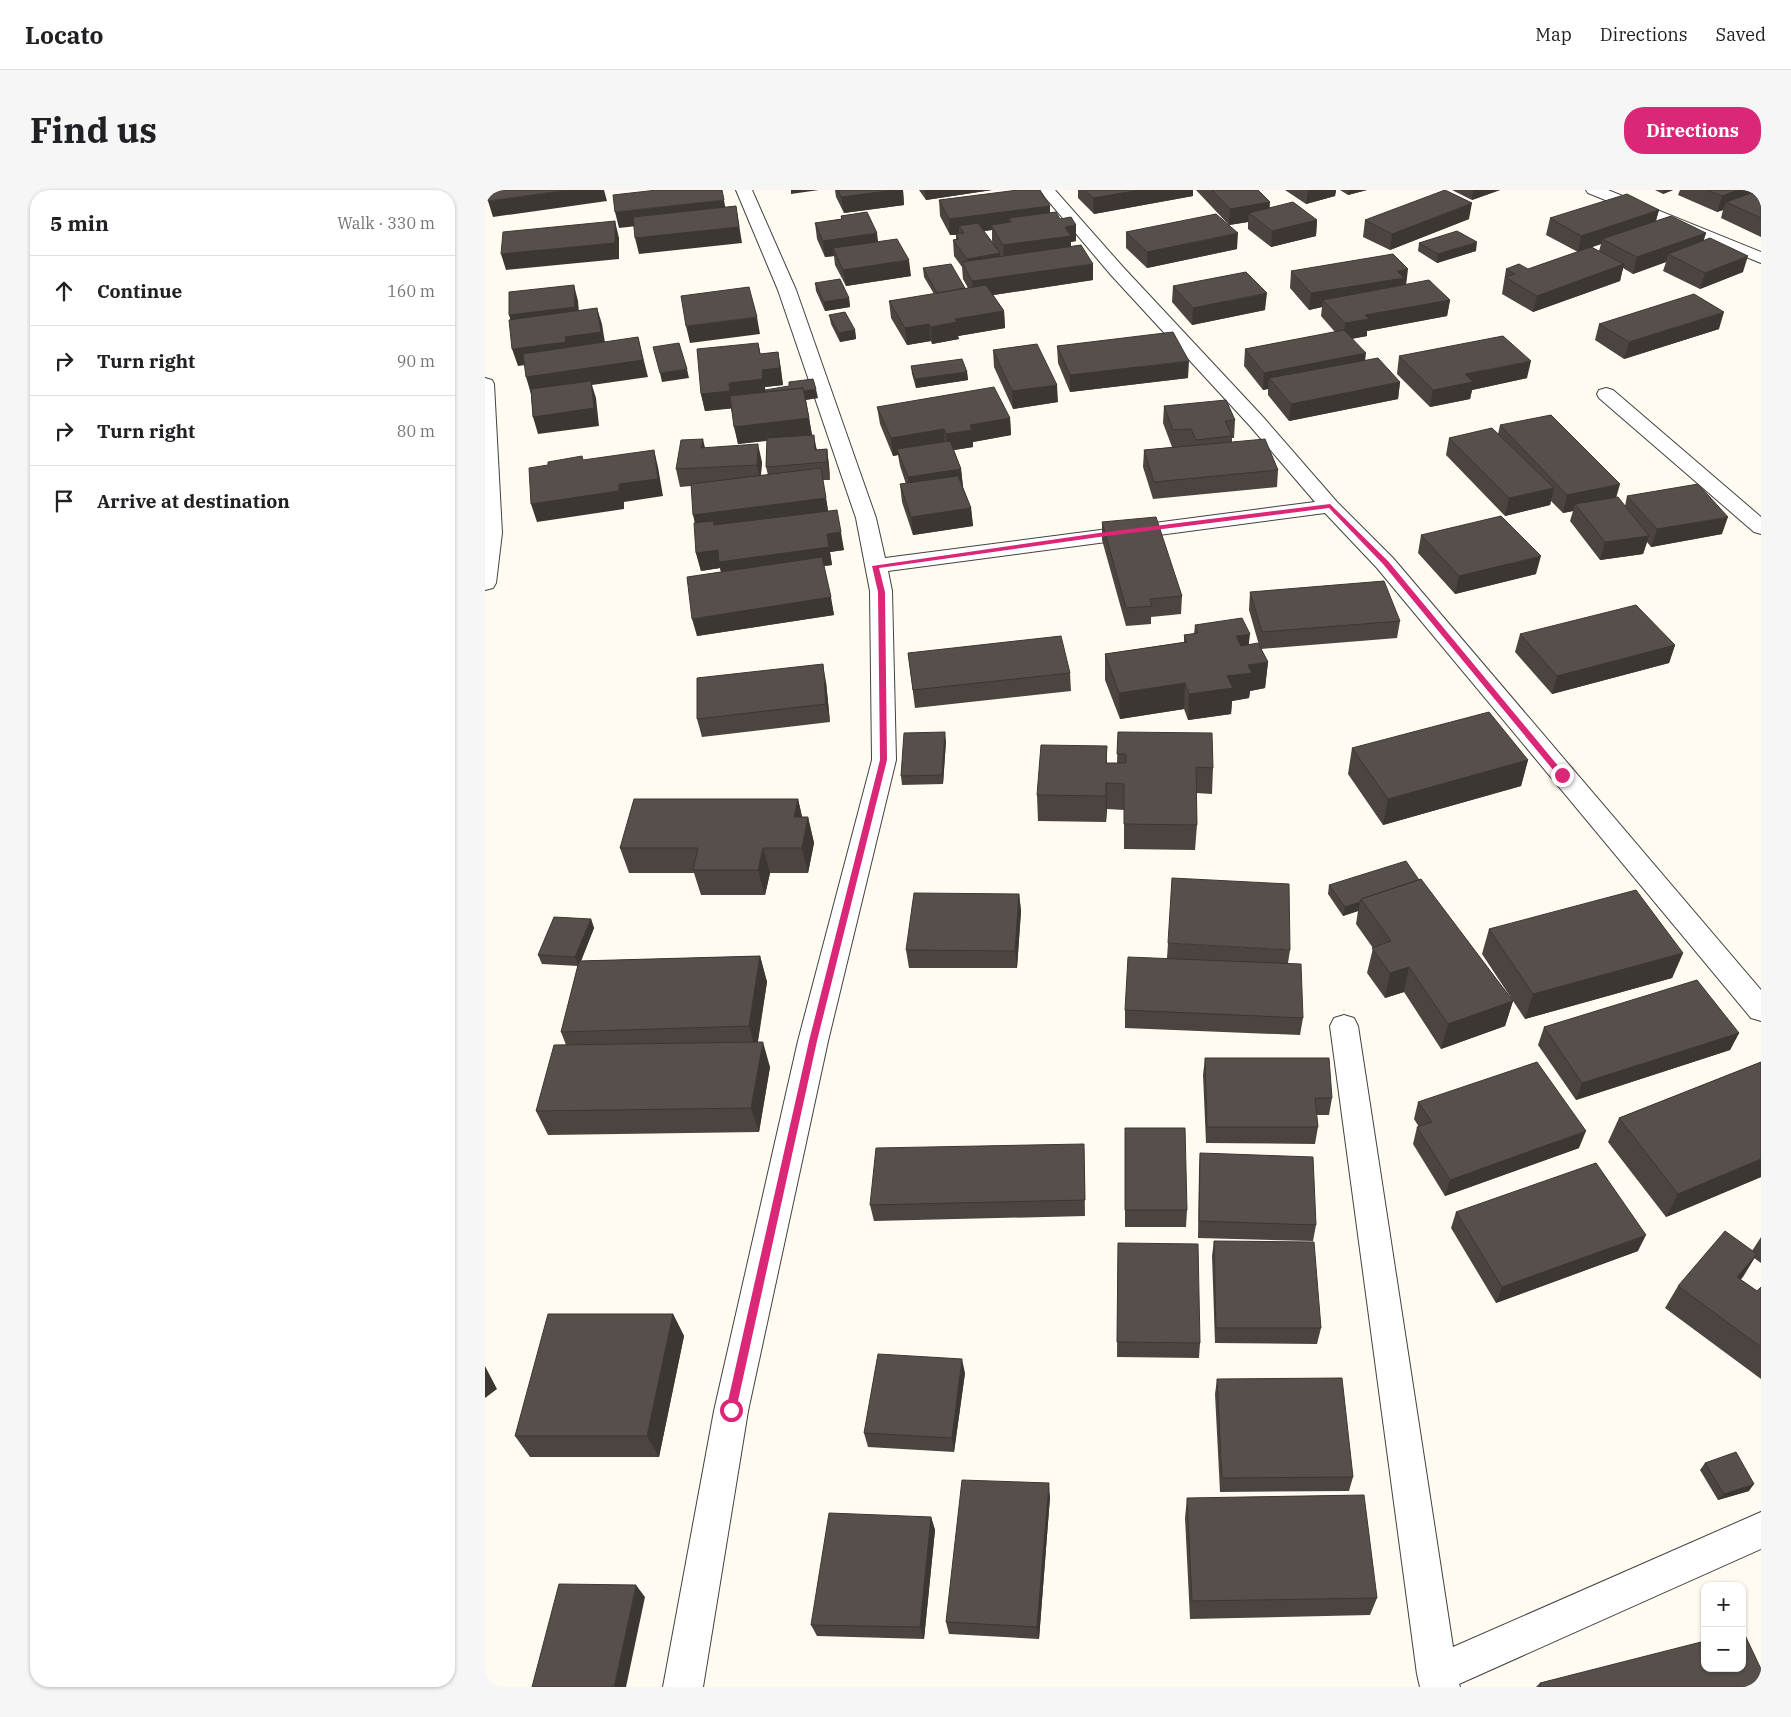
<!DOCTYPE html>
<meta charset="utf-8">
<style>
:root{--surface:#fff;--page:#f6f6f6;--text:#202124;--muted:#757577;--line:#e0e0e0;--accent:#db2777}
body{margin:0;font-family:"IBM Plex Serif",serif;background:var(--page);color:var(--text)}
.controls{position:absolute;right:15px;bottom:15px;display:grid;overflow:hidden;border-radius:10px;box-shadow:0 1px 4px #0004}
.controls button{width:45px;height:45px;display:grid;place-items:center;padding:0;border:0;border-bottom:1px solid var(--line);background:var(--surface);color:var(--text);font:25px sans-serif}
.stop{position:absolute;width:15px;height:15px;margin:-11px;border:4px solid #db2777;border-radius:50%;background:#fff}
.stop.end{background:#db2777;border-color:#fff;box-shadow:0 1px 5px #0008}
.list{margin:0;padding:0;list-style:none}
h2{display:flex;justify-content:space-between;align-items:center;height:65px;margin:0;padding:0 20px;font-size:21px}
h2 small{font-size:16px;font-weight:400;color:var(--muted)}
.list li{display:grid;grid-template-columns:32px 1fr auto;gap:15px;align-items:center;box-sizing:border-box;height:70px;padding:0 20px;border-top:1px solid var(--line)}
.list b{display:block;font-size:19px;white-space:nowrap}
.list em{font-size:16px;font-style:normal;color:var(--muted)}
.icon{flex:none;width:28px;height:28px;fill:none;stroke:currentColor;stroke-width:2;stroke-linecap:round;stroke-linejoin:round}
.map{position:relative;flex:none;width:1276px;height:1497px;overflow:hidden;border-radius:20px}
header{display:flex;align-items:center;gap:30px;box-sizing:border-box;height:70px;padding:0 25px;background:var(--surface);border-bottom:1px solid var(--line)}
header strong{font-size:24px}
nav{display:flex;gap:28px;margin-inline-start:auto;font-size:18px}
.intro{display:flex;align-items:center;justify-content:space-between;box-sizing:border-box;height:120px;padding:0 30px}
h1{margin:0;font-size:35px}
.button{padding:12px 22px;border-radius:20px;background:var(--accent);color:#fff;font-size:18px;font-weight:700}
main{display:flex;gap:30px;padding:0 30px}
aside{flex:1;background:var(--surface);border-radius:20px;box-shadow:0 1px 4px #0004}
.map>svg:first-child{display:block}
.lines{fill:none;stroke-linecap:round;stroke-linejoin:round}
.minor-casing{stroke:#424242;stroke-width:2}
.minor{fill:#fff;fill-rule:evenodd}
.wall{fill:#4b4440;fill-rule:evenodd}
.shaded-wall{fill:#3d3734}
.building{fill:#574f4b;stroke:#3d3734}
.route{fill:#db2777}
</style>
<header>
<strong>Locato</strong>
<nav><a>Map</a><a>Directions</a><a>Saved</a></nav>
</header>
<div class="intro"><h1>Find us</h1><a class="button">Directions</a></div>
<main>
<aside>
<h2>5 min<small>Walk · 330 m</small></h2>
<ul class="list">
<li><svg class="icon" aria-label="ahead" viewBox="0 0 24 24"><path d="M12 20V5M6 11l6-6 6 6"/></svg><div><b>Continue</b></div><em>160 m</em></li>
<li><svg class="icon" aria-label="right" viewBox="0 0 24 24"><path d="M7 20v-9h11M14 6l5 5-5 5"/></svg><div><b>Turn right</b></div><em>90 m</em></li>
<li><svg class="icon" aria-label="right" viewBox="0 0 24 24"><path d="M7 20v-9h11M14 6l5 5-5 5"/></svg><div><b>Turn right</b></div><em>80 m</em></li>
<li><svg class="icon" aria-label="arrive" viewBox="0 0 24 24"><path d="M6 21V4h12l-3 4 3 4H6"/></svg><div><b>Arrive at destination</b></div></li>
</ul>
</aside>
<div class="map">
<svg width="1276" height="1497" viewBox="0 0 1276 1497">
<rect width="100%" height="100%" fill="#fffbf1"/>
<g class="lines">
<!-- minor casing -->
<g class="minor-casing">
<path id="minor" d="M251 0H267L311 100 391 328 400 368 830 312 765 236 626 85 554 0H570L638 77 779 228 852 312 908 368 1276 800V831L1266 828 892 378 840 323 403 381 407 401 411 570 343 851 263 1221 218 1497H178L229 1221 313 851 387 570 385 401 371 328 293 100Z
M1101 0H1123L1276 62V73L1103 3Z
M0 188 7 190 9 194 17 343 11 393 8 398 0 400Z
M1121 198 1128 200 1276 327V344L1269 342 1114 208 1112 204 1114 200Z
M859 825 869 828 873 836 968 1457 1276 1322V1359L974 1494 975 1497H935L932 1484 845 836 849 828Z"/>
</g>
<!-- minor -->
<use href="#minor" class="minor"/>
</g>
<!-- wall -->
<path class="wall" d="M350 0H418L419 15 359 23 351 7Z
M434 0H507L441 10Z
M593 0H708V6L609 24 593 8Z
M711 0H773L785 18 832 30 831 46 786 57 763 39V32L744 35Z
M800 0H851L850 6 821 14Z
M855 0H882L863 5Z
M967 0H1015L987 10Z
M1170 0H1188L1178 4Z
M1195 0H1269V2L1276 0V47L1236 28 1238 20 1232 22 1193 5Z
M454 10 565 16V23L575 29 591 51 586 52V57L608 90 508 105 519 121 520 138 473 146 474 149 447 154 446 151 422 155 406 128 404 111 449 104 439 87 438 78 480 98H483L478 89 477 77 469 66 468 50 471 49V45H465L455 26ZM507 40V51L509 54 499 41Z
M1174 20 1171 31 1221 43 1218 51 1258 82 1215 99 1178 81 1181 72 1148 84 1138 78 1135 91 1048 122 1017 104 1021 79H1043L1093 62 1061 45 1065 28ZM1116 54 1114 61 1107 57Z
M356 26 393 52 426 86 361 96 350 75 349 66 340 67 332 49 330 33 356 29Z
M984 29 905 60 878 47 880 30Z
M641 42 752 59 662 78 641 58Z
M934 53 991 61 952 73 933 61Z
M806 81 921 95 965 110 962 126 882 141V146L867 149 880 170 915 192 913 209 804 231 783 205V199L778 200 759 176 760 159 850 142 836 126 837 117 824 120 805 98Z
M330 93 364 108 365 117 340 121 331 101Z
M688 96 780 120 707 135 687 112Z
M344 125 370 140 371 149 355 152 346 134Z
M1114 134 1234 139 1139 169 1110 150Z
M572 156 703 188 585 202 573 173Z
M508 160 573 212 528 219 509 177Z
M293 162 298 195 280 197V200L333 208 321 210 327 245 332 260 342 259 344 276 345 290H338L343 321 359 360 345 362 347 375 339 376 349 425 212 446 236 382 235 378 216 381 211 363 210 333 206 296 195 297 191 279 220 258 277 272 276 286 283 285 281 277 282 251 253 254 246 218 220 221 216 204 276 164Z
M914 166 1042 188 987 200 985 209 945 217 912 184Z
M426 176 482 182 483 190 431 198 427 184Z
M679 216 750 230 749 248H747V252L793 280 792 297 668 309 658 277 659 260 687 257 678 233Z
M392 217 525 228 526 245 488 252V257L469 260 476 279 478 297 486 318 488 336 428 345 417 312 415 294H421L415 276 413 265 408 266 395 234Z
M1015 235 1131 308 1140 316 1142 306 1237 344 1166 357 1162 352 1158 364 1115 370 1085 331 1088 321 1078 323 1066 311 1065 315 1020 326 961 265 964 248 1013 244Z
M617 332 697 406 696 424 666 427V434L641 436 617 350Z
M936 345 1051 384 970 404 933 363Z
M765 402 915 431 912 448 776 459 783 472 780 498 765 501 764 508 747 511 746 524 703 530 699 519 635 529 620 490V464L699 452V445L709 444 710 435 764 454 774 455 764 420Z
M1035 444 1190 455 1184 473 1067 504 1030 462Z
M423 463 585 483 586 501 430 518Z
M341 492 345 532 217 547 212 529Z
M633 542 728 578 727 604 711 603 712 635 710 660 639 659V620L622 619 621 632 553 631 552 605 622 573H632Z
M461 551 458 594 417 595 416 586Z
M867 558 1043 570 1036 596 898 635 863 584Z
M313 609 317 627H323L329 653 323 683H285L280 705H216L209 683H144L135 658Z
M934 690 1028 811 1020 836 956 859 919 802 900 808 882 783 888 758 871 734 873 721 858 726 843 704 844 695Z
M534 704 536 721 532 778H424L421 760Z
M106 729 109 738 96 771 275 766 282 792 273 852 285 877 274 942 63 945 51 921 81 855 76 842 93 776 57 774 53 765Z
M1004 739 1198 763 1187 788 1040 829 997 764Z
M683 753 805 760 803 773 818 828 815 845 640 838V820L682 768Z
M1059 837 1254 843 1245 860 1091 910 1053 855Z
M720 868 847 908 844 925H831L833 937 830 954 721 953 718 885Z
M1276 872V987L1181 1027 1123 952 1134 928Z
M933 912 1094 958 960 1006 928 954 932 937H934L929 929Z
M640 938 702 1020 701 1037H640Z
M599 954 600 1026 389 1031 385 1015Z
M715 963 831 1035 828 1051 713 1048 714 979Z
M971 1022 1153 1061 1011 1113 966 1038Z
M1276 1047V1073L1269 1068 1255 1089 1272 1101 1276 1097V1189L1180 1118 1193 1096 1267 1061Z
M729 1051 836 1138 832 1154 730 1153 727 1066Z
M633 1053 715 1153 714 1168 632 1167Z
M188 1124 199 1146 174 1267H45L30 1246Z
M480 1183 469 1262 383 1257 379 1243Z
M732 1189 868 1287 864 1301 735 1302 730 1204Z
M1220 1273 1264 1301 1233 1310 1215 1280Z
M565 1307 554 1449 464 1444 461 1432Z
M702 1308 892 1408 885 1425 705 1429 700 1328Z
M446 1327 450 1340 439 1449 332 1446 326 1435Z
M1055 1493 1276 1497H1051Z"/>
<!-- shaded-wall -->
<path class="shaded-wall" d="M82 0H119L122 11 8 27 3 11Z
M306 0H334L306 4Z
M410 0H418L419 15 359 23 356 7Z
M440 0H507L441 10Z
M655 0H708V6L609 24 608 8Z
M823 0H851L850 6 821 14Z
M864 0H882L863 5Z
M988 0H1015L987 10Z
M1179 0H1188L1178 4Z
M1253 0H1269L1267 8 1241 12 1238 20 1232 22 1237 6Z
M239 10 242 26 134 38 130 22Z
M785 12 784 28 764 23 763 32 744 35 745 19Z
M987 13 984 29 905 60 907 44Z
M251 16 257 53 154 64 150 48Z
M565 16V32H526L524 28V38L506 35 507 40 479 44 474 36V44L465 45 464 29Z
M1174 20 1169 36 1117 49 1116 54 1093 62 1096 46Z
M832 30 831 46 786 57 787 41Z
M130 31 134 48V69L21 80 16 64Z
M591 35V51L586 52V62L519 71 518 55 580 37Z
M392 43 394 59 348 58 349 66 340 67 338 51Z
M753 43 752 59 662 78V62Z
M1221 43 1216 59 1183 64 1181 72 1148 84 1152 67Z
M992 52 991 61 952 73 953 64Z
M515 63 516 79 483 83 482 69Z
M1263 66 1258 82 1215 99 1220 83Z
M424 70 426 86 361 96 358 80Z
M608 74V90L489 108 487 91Z
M1139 74 1135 91 1048 122 1052 106Z
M923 79 921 96 838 110 837 117 824 120 826 103 912 81Z
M89 95 93 111 95 134 29 142 24 125Z
M782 103 780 120 707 135 708 118Z
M364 108 365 117 340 121 339 112Z
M965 110 962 126 882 141V146L858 150 860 133 880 125Z
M112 118 117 134 121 159 86 169 33 176 27 159 80 147Z
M519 121 520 138 473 146 474 149 447 154 446 137 470 129Z
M1239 122 1234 139 1139 169 1144 152Z
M272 127 275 144 205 153 201 136Z
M444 134 446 151 422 155 420 138Z
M370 140 371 149 355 152 354 143Z
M153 147 163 187 107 195 111 208 114 236 53 244 48 227 46 204 41 187Z
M273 153 277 170 293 162 296 179 298 195 280 197 281 206 331 199 333 208 283 215 220 221 216 204 244 193Z
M881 163 879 180 784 188 783 199 778 200 779 183Z
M704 171 703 188 585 202V185Z
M1046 171 1042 188 987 200 985 209 945 217 948 200 980 184Z
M202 179 204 188 177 192 175 183Z
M482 182 483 190 431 198 430 189Z
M915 192 913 209 804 231 806 214Z
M572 195 573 212 528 219 527 201Z
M324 228 327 245 253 254 249 237Z
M525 228 526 245 488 252V257L463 261 461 244 485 235Z
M459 239 460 257 412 259 413 265 408 266 406 248Z
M329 245 332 262 330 260Z
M218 249 222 266 216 258Z
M273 254 277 272 275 292 272 275Z
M342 259 344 276 345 290 342 272Z
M169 260 173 277 178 306 139 312V319L52 332 46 314 134 294Z
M476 279 478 297 425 305 423 287Z
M1135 294 1130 312 1090 314 1088 321 1078 323 1082 305Z
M1069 298 1065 315 1020 326 1024 308Z
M341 308 344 326 212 342 208 325Z
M486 318 488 336 428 345 426 327Z
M1243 327 1237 344 1166 357 1172 339Z
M356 342 359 360 345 362 347 375 238 389 235 378 216 381 211 363Z
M1164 346 1158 364 1115 370 1120 352Z
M1056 366 1051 384 970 404 974 386Z
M346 407 349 425 212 446 207 429Z
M765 444 762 470 751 446Z
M1190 455 1184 473 1067 504 1072 486Z
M783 472 780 498 765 501 764 508 747 511 746 524 703 530 704 504 763 475Z
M338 474 341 492 345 532 341 514Z
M700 493 699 519 635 529 634 503Z
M460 542 461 551 458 594 457 585Z
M622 556V619L621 632V573Z
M1043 570 1036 596 898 635 903 609Z
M313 609 319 635 309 627Z
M323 627 329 653 323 683 317 658Z
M278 658 285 683 280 705 273 680Z
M534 704 536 721 532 778 530 761Z
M875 712 873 721 858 726 860 717Z
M106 729 109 738 94 776 90 767Z
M1198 763 1187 788 1040 829 1048 804Z
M275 766 282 792 271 861 264 836Z
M924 777 919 802 900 808 905 783Z
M1028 811 1020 836 956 859 963 834Z
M1254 843 1245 860 1091 910 1097 893Z
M278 852 285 877 274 942 266 918Z
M1101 941 1094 958 960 1006 965 990Z
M1276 969V987L1181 1027 1193 1004Z
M1161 1045 1153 1061 1011 1113 1017 1097Z
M1272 1064 1258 1087 1238 1110 1252 1087Z
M188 1124 199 1146 174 1267 162 1246Z
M477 1169 480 1183 469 1262 467 1248Z
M0 1176 12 1199 0 1208Z
M564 1293 565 1307 554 1449 552 1437Z
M1269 1294 1264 1301 1233 1310 1239 1304Z
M446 1327 450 1340 439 1449 435 1437Z
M151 1395 160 1407 141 1497H129Z"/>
<!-- building -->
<path class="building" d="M1 0H82L3 11Z
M172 0H237L239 10 130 22 128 5Z
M353 0H410L356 7Z
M533 0H555L565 16 464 29 454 10Z
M600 0H655L608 8Z
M727 0H773L785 12 745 19Z
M960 0 987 13 907 44 880 30Z
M1222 0H1253L1237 6Z
M1275 0H1276V28L1241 12Z
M1142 4 1174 20 1096 46 1065 28Z
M808 12 832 30 787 41 764 23Z
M251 16 254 37 150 48 148 27Z
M382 22 392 43 338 51 330 33 357 29 356 26Z
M571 22 575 29 586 27 591 35 580 37 586 46 518 55 506 35 526 32 524 28Z
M731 24 753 43 662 62 641 42Z
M1186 26 1221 43 1152 67 1117 49Z
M130 31V53L16 64 18 42Z
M493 33 515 63 482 69 468 50 474 49 471 44 479 43 474 36Z
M972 41 992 52 953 64 934 53Z
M1225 48 1263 66 1220 83 1183 64Z
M412 49 424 70 358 80 348 58Z
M596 55 608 74 487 91 477 72Z
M1106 57 1139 74 1052 106 1020 87 1030 84 1021 79 1034 74 1043 79Z
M908 64 923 79 912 81 919 88 826 103 806 81Z
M466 74 480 98 452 103 438 78Z
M761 82 782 103 708 118 688 96Z
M355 89 364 108 339 112 330 93Z
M944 90 965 110 880 125 884 129 860 133 838 110Z
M89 95 90 117 24 125V102Z
M501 95 519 121 470 129 472 132 446 137 444 134 420 138 404 111Z
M264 97 272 127 201 136 196 106Z
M1209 104 1239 122 1144 152 1114 134Z
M112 118 116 142 80 147 81 152 27 159 24 130Z
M360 122 370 140 354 143 344 125Z
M859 140 881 163 779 183 760 159Z
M688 142 704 171 585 185 572 156Z
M1018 146 1046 171 980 184 988 192 948 200 914 166Z
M153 147 158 170 41 187 38 164Z
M194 153 202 179 175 183 168 157Z
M273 153 275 164 293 162 295 178 277 180 278 189 244 193 245 201 216 204 212 159Z
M552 154 572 195 527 201 508 160Z
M893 168 915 192 806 214 784 188Z
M477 169 482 182 430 189 426 176Z
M328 189 331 199 319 201 318 198 280 202V200L304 196V192Z
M106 191 109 218 48 227 46 199Z
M509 197 525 228 485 235 487 240 461 244 459 239 406 248 392 217Z
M318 198 324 228 249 237 245 206Z
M741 210 750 230 740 231 747 246 711 250 706 239 688 240 679 216Z
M1066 225 1135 294 1082 305 1015 235Z
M1007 238 1069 298 1024 308 964 248Z
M329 245 330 260 342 259V272L281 277 282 248Z
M218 249 216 258 273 254 272 275 191 279 196 250Z
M780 249 793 280 669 292 659 260Z
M465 251 476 279 423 287 412 259Z
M169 260 173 289 134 294V301L46 314 44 278 63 275V272L97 266 98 270Z
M336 278 341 308 208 325 206 294Z
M473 286 486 318 426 327 415 294Z
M1213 294 1243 327 1172 339 1142 306Z
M1133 307 1164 346 1120 352 1090 314Z
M352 320 356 342 342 344 344 357 234 372 233 360 211 363 209 333 228 331 229 335Z
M1016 326 1056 366 974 386 936 345Z
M671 327 697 406 665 409 667 416 641 418 617 332Z
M337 367 346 407 207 429 202 387Z
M899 391 915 431 777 442 765 402Z
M1151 415 1190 455 1072 486 1035 444Z
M757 428 765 444 751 446 756 456 773 453 783 472 763 475 767 483 742 486 748 498 704 504 700 493 634 503 620 464 702 452 699 445 713 443 710 435Z
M576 446 585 483 428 500 423 463Z
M338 474 341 514 212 529V488Z
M1004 522 1043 570 903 609 867 558Z
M460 542 457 585 416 586 419 543Z
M633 542 727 543 728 578 711 577 712 635 639 634V594L621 593V606L552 605 556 555 622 556 621 573H641V564H632Z
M149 609H313L309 627H323L317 658H278L273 680H208L213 658H135Z
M921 671 934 690 876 709 875 712 860 717 844 695Z
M687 688 804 694 805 760 683 753Z
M936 689 1028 811 963 834 924 777 905 783 887 758 906 751 876 709Z
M1151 700 1198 763 1048 804 1004 739Z
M429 703 534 704 530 761 421 760Z
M69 727 106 729 90 767 53 765Z
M275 766 264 836 76 842 94 771Z
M643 767 816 774 818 828 640 820Z
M1212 790 1254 843 1097 893 1059 837Z
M278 852 266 918 51 921 69 855Z
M720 868H844L847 908H830L833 937H722Z
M1052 872 1101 941 965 990 932 937 947 932 933 912Z
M1276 872V969L1193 1004 1134 928Z
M640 938H700L702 1020H640Z
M599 954 600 1010 385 1015 391 958Z
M715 963 828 967 831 1035 714 1031Z
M1111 973 1161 1045 1017 1097 971 1022Z
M1240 1041 1272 1064 1252 1087 1272 1101 1276 1097V1157L1193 1096Z
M729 1051 829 1052 836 1138H731Z
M633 1053 713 1054 715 1153 632 1152Z
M63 1124H188L162 1246H30Z
M393 1164 477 1169 467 1248 379 1243Z
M857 1188 868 1287 737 1288 732 1189Z
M1251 1262 1269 1294 1239 1304 1220 1273Z
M477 1290 564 1293 552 1437 461 1432Z
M879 1305 892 1408 707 1411 702 1308Z
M344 1323 446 1327 435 1437 326 1435Z
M74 1394 151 1395 129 1497H47Z
M1257 1441H1258L1276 1479V1497H1056L1055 1493 1220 1451V1478H1257Z"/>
<!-- route -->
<path class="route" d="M845 314 903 371 1079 583V587H1074L898 374 844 318 614 347 394 378 400 402 402 570 332 851 251 1220 246 1225 242 1224 241 1220 324 851 395 570 393 402 387 376 614 343Z"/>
</svg>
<div class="controls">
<button>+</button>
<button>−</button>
</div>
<div class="stop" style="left:246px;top:1220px"></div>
<div class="stop end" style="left:1077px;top:585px"></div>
</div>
</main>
